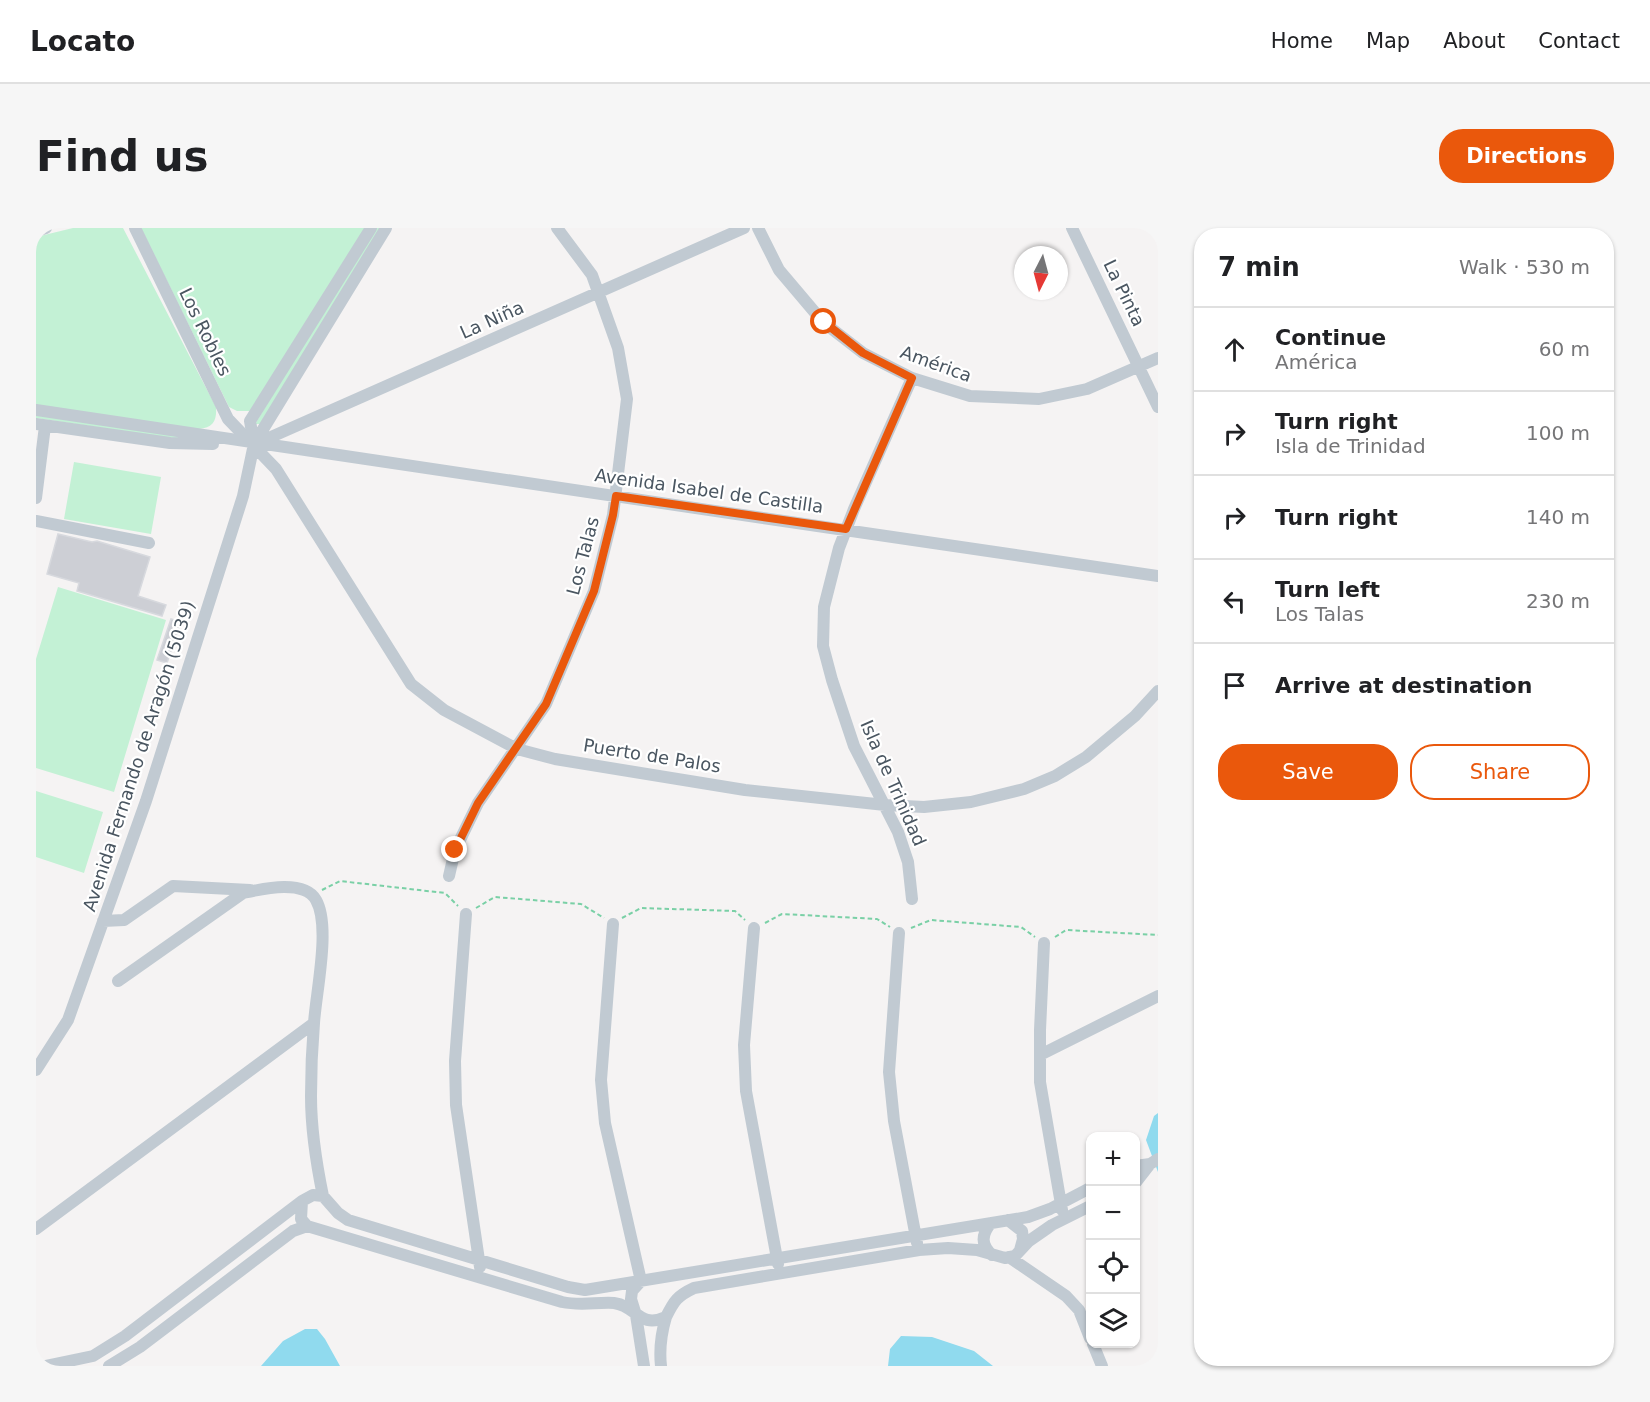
<!DOCTYPE html>
<meta charset="utf-8">
<style>
:root{--surface:#fff;--page:#f6f6f6;--text:#202124;--muted:#757577;--line:#e0e0e0;--accent:#ea580c}
body{margin:0;font-family:"DejaVu Sans",sans-serif;background:var(--page);color:var(--text)}
.controls{position:absolute;right:18px;bottom:18px;display:grid;overflow:hidden;border-radius:12px;box-shadow:0 2px 4px #0004}
.controls button{width:54px;height:54px;display:grid;place-items:center;padding:0;border:0;border-bottom:2px solid var(--line);background:var(--surface);color:var(--text);font:30px sans-serif}
.compass{position:absolute;left:978px;top:18px;width:54px;height:54px;border-radius:50%;background:var(--surface);box-shadow:0 2px 4px #0004;rotate:186deg}
.stop{position:absolute;width:18px;height:18px;margin:-14px;border:4px solid #ea580c;border-radius:50%;background:#fff}
.stop.end{background:#ea580c;border-color:#fff;box-shadow:0 2px 6px #0008}
.list{margin:0;padding:0;list-style:none}
h2{display:flex;justify-content:space-between;align-items:center;height:78px;margin:0;padding:0 24px;font-size:26px}
h2 small{font-size:20px;font-weight:400;color:var(--muted)}
.list li{display:grid;grid-template-columns:39px 1fr auto;gap:18px;align-items:center;box-sizing:border-box;height:84px;padding:0 24px;border-top:2px solid var(--line)}
.list b{display:block;font-size:22px;white-space:nowrap}
.list p{margin:0;font-size:20px;white-space:nowrap;color:var(--muted)}
.list em{font-size:20px;font-style:normal;color:var(--muted)}
.actions{display:flex;gap:12px;padding:18px 24px}
.actions a{flex:1;padding:14px 0;border:2px solid var(--accent);border-radius:24px;text-align:center;font-size:21px;color:var(--accent)}
.actions .main{background:var(--accent);color:#fff}
.icon{flex:none;width:33px;height:33px;fill:none;stroke:currentColor;stroke-width:2;stroke-linecap:round;stroke-linejoin:round}
.map{position:relative;flex:none;width:1122px;height:1138px;overflow:hidden;border-radius:24px}
header{display:flex;align-items:center;gap:36px;box-sizing:border-box;height:84px;padding:0 30px;background:var(--surface);border-bottom:2px solid var(--line)}
header strong{font-size:28px}
nav{display:flex;gap:33px;margin-inline-start:auto;font-size:21px}
.intro{display:flex;align-items:center;justify-content:space-between;box-sizing:border-box;height:144px;padding:0 36px}
h1{margin:0;font-size:42px}
.button{padding:15px 27px;border-radius:24px;background:var(--accent);color:#fff;font-size:21px;font-weight:700}
main{display:flex;gap:36px;padding:0 36px}
aside{flex:1;background:var(--surface);border-radius:24px;box-shadow:0 2px 4px #0004}
.map>svg:first-child{display:block}
.green{fill:#c3f1d5}
.water{fill:#90daee}
.building{fill:#cdcfd5;stroke:#d7d9de;stroke-width:1.5}
.lines{fill:none;stroke-linecap:round;stroke-linejoin:round}
.path{stroke:#7ad0a6;stroke-width:2;stroke-dasharray:4.5 3;stroke-linecap:butt}
.minor{stroke:#c1cad2;stroke-width:12}
.route{stroke:#ea580c;stroke-width:8}
.labels{text-anchor:middle;stroke-width:4.5;stroke-linejoin:round;paint-order:stroke}
.street-label{font-size:18px;fill:#4a5661;stroke:#fff}
</style>
<header>
<strong>Locato</strong>
<nav><a>Home</a><a>Map</a><a>About</a><a>Contact</a></nav>
</header>
<div class="intro"><h1>Find us</h1><a class="button">Directions</a></div>
<main>
<div class="map">
<svg width="1122" height="1138" viewBox="0 0 1122 1138">
<rect width="100%" height="100%" fill="#f5f3f3"/>
<!-- green -->
<path class="green" d="M37 0H87L180 179C181 193 177 200 163 201L0 177V9Z
M105 0H329L214 183H201L193 179Z
M339 0H345L224 196H219Z
M0 186 161 211 133 210 0 190Z
M38 234 125 249 115 306 28 291Z
M22 359 130 392 78 564 0 540V431Z
M0 563 67 584 48 645 0 629Z"/>
<!-- water -->
<path class="water" d="M1122 885V944L1110 912 1118 888Z
M269 1101H281L289 1111 304 1138H225L247 1113Z
M865 1108 896 1109 938 1123 957 1138H852L854 1121Z"/>
<!-- building -->
<path class="building" d="M22 306 56 314 61 313 114 329 102 368 130 377 126 388 41 363 43 355 11 346Z
M135 391 145 394 131 435 121 432Z"/>
<g class="lines">
<!-- path -->
<path class="path" d="M286 662 304 653 409 665 422 678
M440 680 459 669 545 676 568 690
M586 690 605 680 699 683 709 692
M729 695 746 686 841 691 854 699
M875 700 895 692 985 699 999 709
M1019 709 1030 702 1122 707"/>
<!-- minor -->
<path class="minor" d="M99 0 192 191 240 241 375 456 408 482 481 521 519 531 709 562 849 577 888 579 935 574 988 561 1019 548 1050 529 1099 488 1122 463
M722 0 743 42 787 94 827 125 876 150 934 168 1003 171 1051 161 1122 130
M1036 0 1122 179
M0 3 10 0
M0 182C374 240 748 292 1122 348
M0 196 134 215 177 216
M218 216 214 193 335 0
M219 216 708 0
M0 270 9 198
M0 293 113 315
M413 648 419 622 442 575 510 476 558 363 577 287 591 171 582 120 556 47 521 0
M876 671 872 634 862 604 818 518 796 452 787 418 788 379 803 320 818 281 876 150
M430 686 419 833 420 877 444 1039
M67 693 88 692 137 658 214 662
M577 696 565 852 569 895 605 1053 596 1063 595 1071 600 1087 608 1138
M718 700 708 817 710 863 742 1036
M863 705 853 844 858 893 881 1015
M1008 715 1004 802V854L1026 982
M82 753 207 665C226 661 268 651 280 672 295 698 280 764 278 795 276 819 275 844 275 868 275 902 280 934 287 968
M1004 827 1122 768
M0 842 32 792 110 573 207 268 218 216 350 0
M1100 938 1114 936 1122 931
M1100 954 1114 936
M266 973 265 991 271 998
M972 992 986 1003 987 1011 984 1022
M955 995C945 1007 945 1017 956 1027
M0 1001 278 795
M973 1029 1030 1068 1043 1082 1054 1110
M1057 1116 1066 1138
M9 1138 57 1128 89 1108 266 973 277 967 287 968 302 985 312 992 532 1059 549 1062 992 989 1014 981 1054 960
M73 1138 104 1119 257 1003 271 998 526 1074C545 1078 560 1074 578 1075 601 1078 603 1101 630 1089 638 1073 641 1068 658 1060L883 1022 912 1020 941 1022 969 1030 979 1028 993 1013 1016 997 1054 978
M625 1138C623 1120 625 1106 630 1089"/>
</g>
<g class="lines">
<!-- route -->
<path class="route" d="M419 622 442 575 510 476 558 363 577 287 580 268 810 301 876 150 827 125 788 94"/>
</g>
<g class="labels">
<!-- street labels -->
<g class="street-label">
<text transform="translate(1088 65) rotate(64)" y="6">La Pinta</text>
<text transform="translate(456 92) rotate(-24)" y="6">La Niña</text>
<text transform="translate(169 104) rotate(64)" y="6">Los Robles</text>
<text transform="translate(900 136) rotate(20)" y="6">América</text>
<text transform="translate(673 263) rotate(8)" y="6">Avenida Isabel de Castilla</text>
<text transform="translate(547 328) rotate(-75)" y="6">Los Talas</text>
<text transform="translate(103 528) rotate(-72)" y="6">Avenida Fernando de Aragón (5039)</text>
<text transform="translate(616 528) rotate(9)" y="6">Puerto de Palos</text>
<text transform="translate(857 555) rotate(66)" y="6">Isla de Trinidad</text>
</g>
</g>
</svg>
<div class="controls">
<button>+</button>
<button>−</button>
<button><svg class="icon" aria-label="locate" viewBox="0 0 24 24"><circle cx="12" cy="12" r="6"/><path d="M12 2v4M12 18v4M2 12h4M18 12h4"/></svg></button>
<button><svg class="icon" aria-label="layers" viewBox="0 0 24 24"><path d="M12 4l9 5-9 5-9-5zM3 14l9 5 9-5"/></svg></button>
</div>
<svg class="compass" viewBox="-18 -18 36 36"><path d="M0-13l5 13h-10z" fill="#e53935"/><path d="M0 13l5-13h-10z" fill="#757577"/></svg>
<div class="stop" style="left:788px;top:94px"></div>
<div class="stop end" style="left:419px;top:622px"></div>
</div>
<aside>
<h2>7 min<small>Walk · 530 m</small></h2>
<ul class="list">
<li><svg class="icon" aria-label="ahead" viewBox="0 0 24 24"><path d="M12 20V5M6 11l6-6 6 6"/></svg><div><b>Continue</b><p>América</p></div><em>60 m</em></li>
<li><svg class="icon" aria-label="right" viewBox="0 0 24 24"><path d="M7 20v-9h11M14 6l5 5-5 5"/></svg><div><b>Turn right</b><p>Isla de Trinidad</p></div><em>100 m</em></li>
<li><svg class="icon" aria-label="right" viewBox="0 0 24 24"><path d="M7 20v-9h11M14 6l5 5-5 5"/></svg><div><b>Turn right</b></div><em>140 m</em></li>
<li><svg class="icon" aria-label="left" viewBox="0 0 24 24"><path d="M17 20v-9H6M10 6l-5 5 5 5"/></svg><div><b>Turn left</b><p>Los Talas</p></div><em>230 m</em></li>
<li><svg class="icon" aria-label="arrive" viewBox="0 0 24 24"><path d="M6 21V4h12l-3 4 3 4H6"/></svg><div><b>Arrive at destination</b></div></li>
</ul>
<div class="actions"><a class="main">Save</a><a>Share</a></div>
</aside>
</main>
